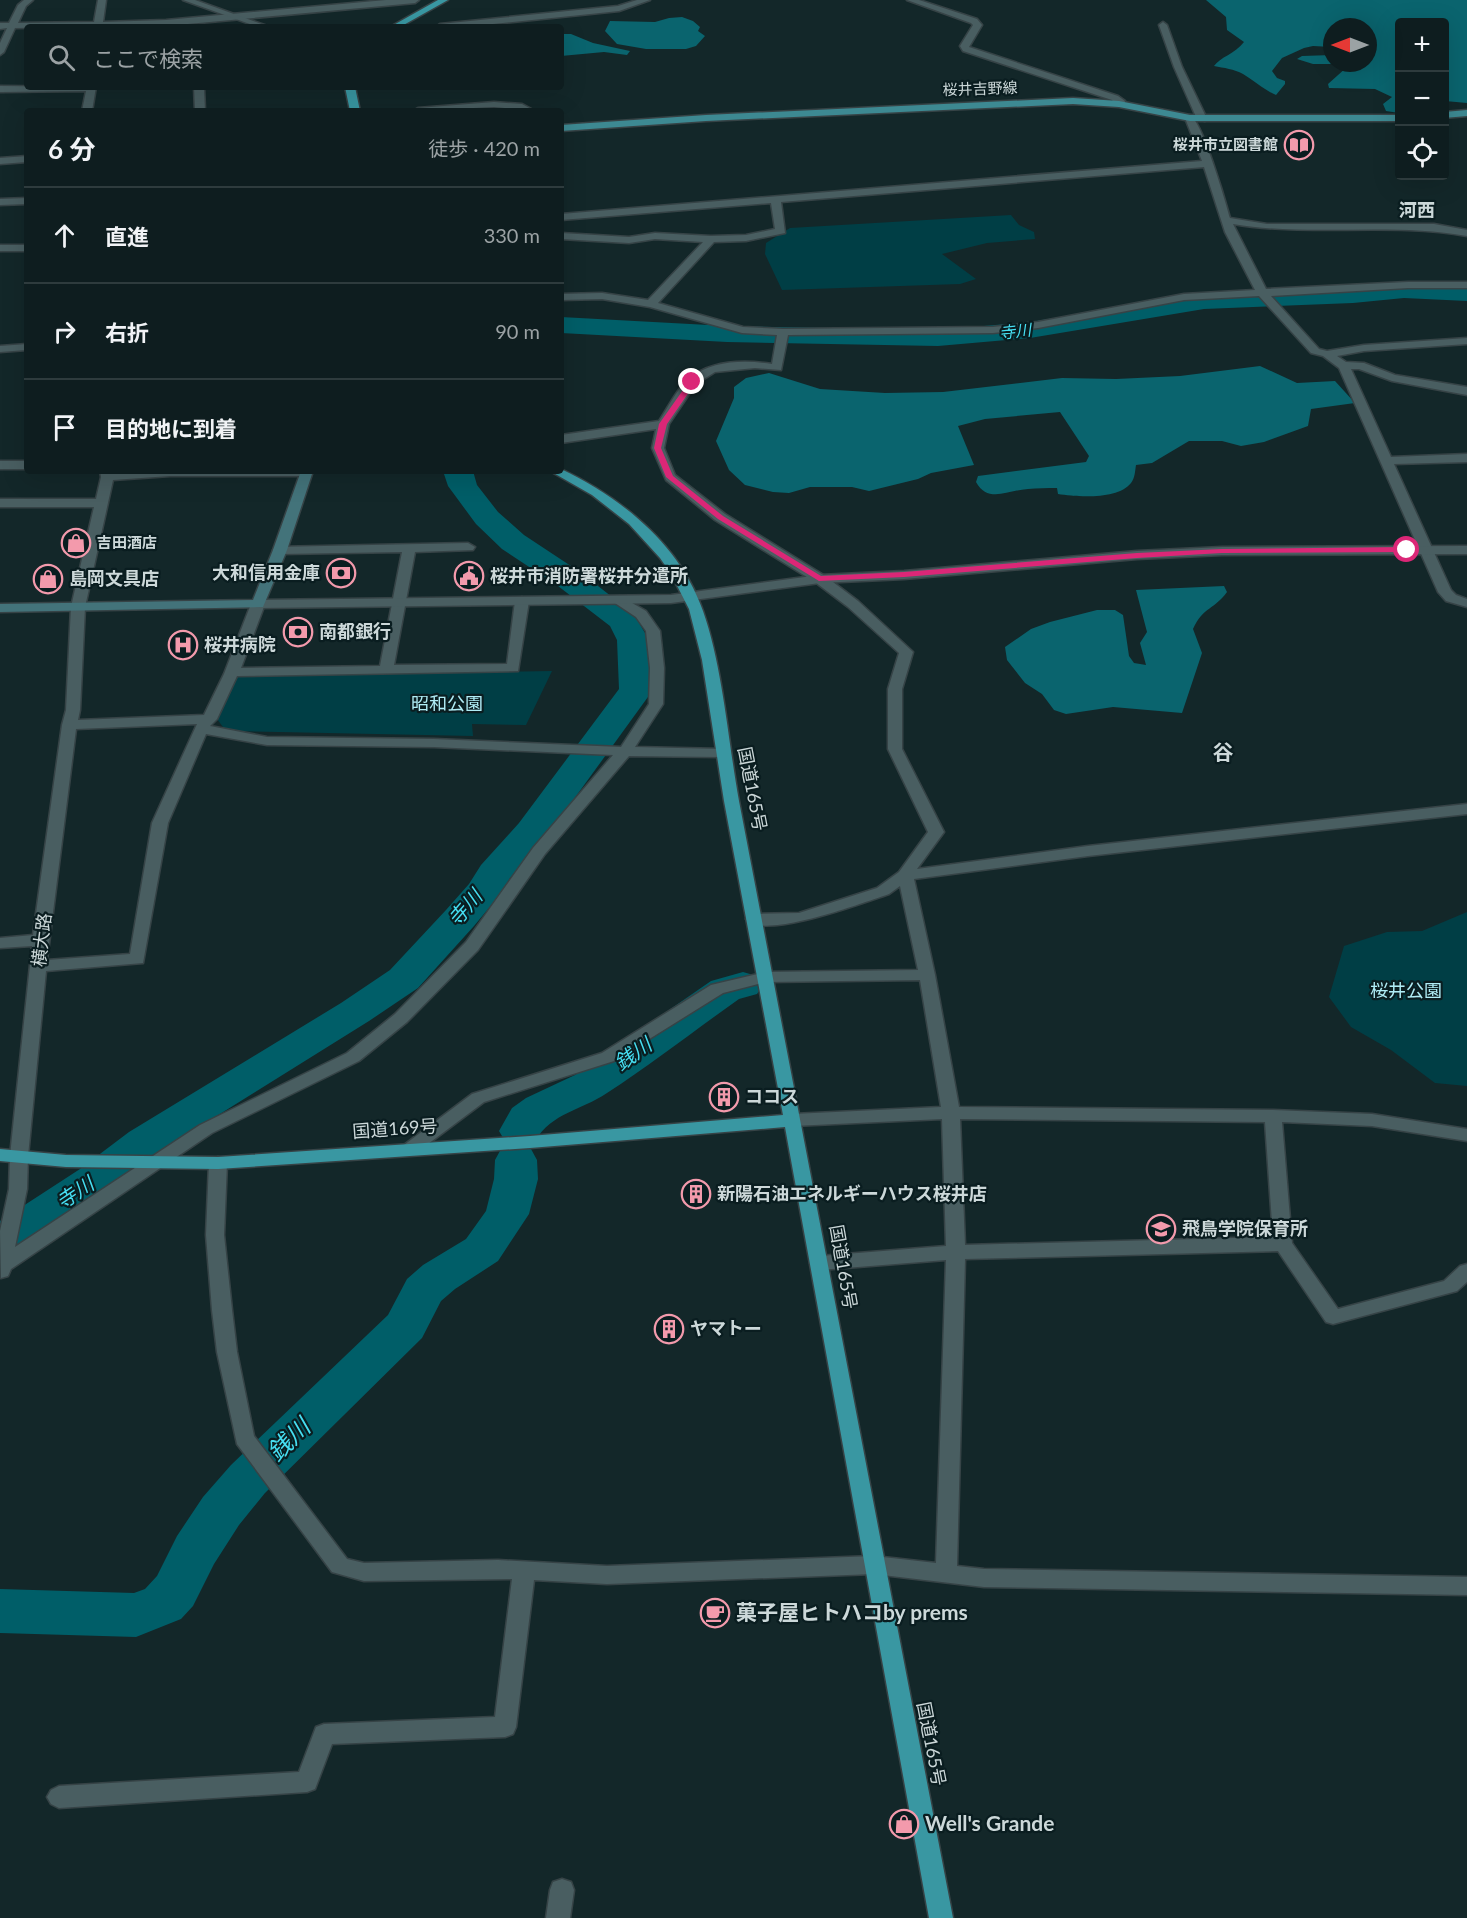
<!DOCTYPE html>
<html lang="ja">
<meta charset="utf-8">
<style>
:root{--surface:#0e1d1f;--page:#172628;--text:#f1f3f6;--muted:#9ba2a4;--line:#2e3b3d}
body{margin:0;font-family:Lato,"Noto Sans JP",sans-serif;background:var(--page);color:var(--text)}
.controls{position:absolute;right:18px;top:18px;display:grid;overflow:hidden;border-radius:6px;box-shadow:0 6px 24px #0002}
.controls button{width:54px;height:54px;display:grid;place-items:center;padding:0;border:0;border-bottom:2px solid var(--line);background:var(--surface);color:var(--text);font:30px sans-serif}
.compass{position:absolute;left:1323px;top:18px;width:54px;height:54px;border-radius:50%;background:var(--surface);box-shadow:0 6px 24px #0002;rotate:270deg}
.stop{position:absolute;width:18px;height:18px;margin:-14px;border:4px solid #db2777;border-radius:50%;background:#fff}
.stop.end{background:#db2777;border-color:#fff;box-shadow:0 2px 6px #0008}
.list{margin:0;padding:0;list-style:none}
h2{display:flex;justify-content:space-between;align-items:center;height:78px;margin:0;padding:0 24px;font-size:26px}
h2 small{font-size:20px;font-weight:400;color:var(--muted)}
.list li{display:grid;grid-template-columns:39px 1fr auto;gap:18px;align-items:center;box-sizing:border-box;height:96px;padding:0 24px;border-top:2px solid var(--line)}
.list b{display:block;font-size:22px;white-space:nowrap}
.list em{font-size:20px;font-style:normal;color:var(--muted)}
.icon{flex:none;width:33px;height:33px;fill:none;stroke:currentColor;stroke-width:2;stroke-linecap:round;stroke-linejoin:round}
.map{position:relative;flex:none;width:1467px;height:1918px;overflow:hidden}
.search{position:absolute;background:var(--surface);box-shadow:0 6px 24px #0002;left:24px;top:24px;width:540px;height:66px;display:flex;align-items:center;gap:15px;box-sizing:border-box;padding:0 21px;border-radius:6px;color:var(--muted);font-size:22px}
.panel{position:absolute;background:var(--surface);box-shadow:0 6px 24px #0002;left:24px;top:108px;width:540px;height:366px;border-radius:6px}
.map>svg:first-child{display:block}
.green{fill:#003e45}
.forest{fill:#0a646e}
.lines{fill:none;stroke-linecap:round;stroke-linejoin:round}
.river{fill:#005e68;fill-rule:evenodd}
.minor-casing{stroke:#364346;stroke-width:3}
.tertiary-casing{stroke:#364346;stroke-width:3}
.secondary-casing{stroke:#364346;stroke-width:3}
.primary-casing{stroke:#364346;stroke-width:3}
.trunk-casing{stroke:#364346;stroke-width:3}
.minor{fill:#495e61;fill-rule:evenodd}
.tertiary{fill:#495e61;fill-rule:evenodd}
.secondary{fill:#43737a;fill-rule:evenodd}
.primary{fill:#3d8992;fill-rule:evenodd}
.trunk{fill:#3997a2;fill-rule:evenodd}
.route{fill:#db2777}
.labels{text-anchor:middle;stroke-width:4.5;stroke-linejoin:round;paint-order:stroke}
.far-street-label{font-size:15px;fill:#ccd8d9;stroke:#0a1d20}
.far-poi-label{font-size:15px;font-weight:bold;fill:#ccd8d9;stroke:#0a1d20;text-anchor:end}
.far-water-label{font-size:16px;font-style:italic;fill:#46def1;stroke:#0a1d20}
.far-quarter-label{font-size:18px;font-weight:bold;fill:#ccd8d9;stroke:#0a1d20}
.poi-label{font-size:18px;font-weight:bold;fill:#ccd8d9;stroke:#0a1d20;text-anchor:start}
.park-label{font-size:18px;fill:#b0edf6;stroke:#0a1d20}
.street-label{font-size:18px;fill:#ccd8d9;stroke:#0a1d20}
.water-label{font-size:20px;font-style:italic;fill:#46def1;stroke:#0a1d20}
.quarter-label{font-size:21px;font-weight:bold;fill:#ccd8d9;stroke:#0a1d20}
.near-poi-label{font-size:21px;font-weight:bold;fill:#ccd8d9;stroke:#0a1d20;text-anchor:start}
.near-water-label{font-size:24px;font-style:italic;fill:#46def1;stroke:#0a1d20}
</style>
<div class="map">
<svg width="1467" height="1918" viewBox="0 0 1467 1918">
<rect width="100%" height="100%" fill="#132729"/>
<!-- green -->
<path class="green" d="M1011 215 1019 225 1034 232 1035 239 987 243 942 254 976 279 960 284 782 290 765 254 766 243 790 228Z
M552 671 526 725 472 724 473 736 226 731 217 719 237 676Z
M1467 912V1086L1435 1083 1391 1050 1351 1027 1329 997 1344 946 1387 932 1422 931Z"/>
<!-- forest -->
<path class="forest" d="M1206 0H1467V103L1445 101 1444 22H1400L1399 113 1386 111 1383 104 1392 97 1375 89 1329 88 1328 84 1347 67 1344 64H1313L1297 59 1302 56 1332 55V63H1368V27H1332V47L1313 46 1304 48 1282 58 1272 71 1277 78 1285 81V84L1276 95C1264 90 1255 81 1243 74 1234 69 1224 68 1214 66 1220 57 1235 54 1244 42L1227 30 1226 17Z
M682 17 693 21 700 27 698 31 705 36 696 46 686 49H646L617 44 605 31 610 21 655 22 669 18Z
M561 34H571L593 43 630 51 627 55 604 52 561 56Z
M1260 366 1297 383 1335 381 1355 403 1311 409 1308 426 1264 442 1241 446 1222 441H1189L1152 463 1136 465C1135 471 1135 478 1131 483 1118 500 1077 497 1058 494L1057 488C1047 488 1037 488 1028 489 1008 490 988 504 976 482L978 476 1086 462 1089 456 1060 412 985 419 958 426 974 465 931 473 918 479 869 491 852 487H810L789 493 773 492 745 485 729 470 716 441 734 398V387L746 378 769 373 820 389 885 393 943 392 1062 378 1116 379 1180 376Z
M1224 586 1227 592C1215 609 1203 607 1193 629L1202 653 1182 713 1113 707 1066 714 1054 710 1042 694 1025 683 1007 660 1005 647 1031 629 1050 622 1097 610H1115L1123 615 1129 656 1134 663 1146 665 1140 643 1147 632 1136 590Z"/>
<g class="lines">
<!-- river -->
<path class="river" d="M1404 282 1467 285V301L1404 298 1353 303 1204 309 1030 338 938 346 727 342 561 333V317L727 326 938 330 1030 322 1204 293 1353 287Z
M443 471H473L477 485 498 512 524 535 580 572 634 614 649 640 653 690 545 839 510 878 498 897 474 926 418 988 369 1021 159 1152 110 1191 16 1254 0 1259V1221L80 1169 129 1132 341 1003 390 970 446 910 469 884 481 865 519 823 619 689 617 640 610 626 558 586 502 549 476 524 448 486Z
M743 972 757 976 763 985 757 994 739 999C695 1030 652 1064 607 1093 580 1111 553 1112 535 1141L520 1146 505 1141 499 1131 512 1108 526 1098 575 1075 711 981Z
M516 1145 531 1149 537 1160 538 1179 529 1214 498 1261 455 1289 441 1301 422 1338 265 1493 239 1525 214 1564 193 1606 181 1619 136 1637 0 1633V1589L134 1593 145 1589 157 1576 177 1536 203 1497 231 1465 388 1315 407 1279 423 1265 466 1239 486 1211 494 1179 495 1160 501 1149Z"/>
<!-- minor casing -->
<g class="minor-casing">
<path id="minor" d="M24 0H33L26 6 18 23 94 22 98 0H106L103 22 166 20 386 0H419L415 3 166 26 15 28 4 52 0 55V43L7 28 0 29V23H9L18 5Z
M637 0H650L619 11 464 27H436L440 24 618 6Z
M907 0H919L977 19 982 25 969 47 1118 96 1125 101 1124 104 1116 106 1112 100 963 51 960 46 973 25 971 23Z
M1163 22 1167 25 1182 67 1207 119 1205 121 1197 119 1174 67 1159 25Z
M0 86 96 87 92 111H82L86 91 0 92Z
M194 87H204L205 111H195Z
M494 102 522 104 535 111 494 107 413 111 418 108Z
M1190 115C1202 121 1225 200 1230 218L1267 224H1434L1467 230V236C1390 222 1310 237 1233 224L1266 289 1408 282H1467V288H1408L1271 296 1319 349 1327 351 1364 345 1467 338V344L1364 351 1337 356 1346 362 1364 363 1395 375 1467 387V395L1392 381 1359 369H1351L1391 457 1467 454V462L1394 464 1451 590 1456 595 1467 599V607L1446 601 1438 592 1339 368 1323 356 1311 353 1259 296 1184 300 1038 328 993 333 788 335 781 370 755 368 715 372 696 384 669 424 664 448 675 475 725 514 825 576 858 601 913 652 902 689V749L944 832 917 869 1088 846 1467 804V814L1088 856 914 879 935 975 959 1107 1273 1110 1372 1114 1467 1129V1141L1372 1126 1282 1122 1292 1243 1338 1309 1444 1281 1460 1266 1467 1264V1282L1457 1291 1333 1324 1326 1322 1278 1251 965 1259 957 1566 984 1569 1467 1577V1595L984 1587 874 1574 607 1584 534 1580 516 1727 513 1734 505 1737 332 1744 315 1789 307 1792 59 1808 51 1804 47 1797 51 1790 59 1786 299 1772 316 1727 324 1724 495 1717 512 1579 364 1581 332 1572 237 1444 217 1352 212 1310 206 1235 209 1163 212 1159 218 1157 224 1159 227 1163 224 1235 232 1310 237 1352 254 1436 347 1559 364 1563 498 1560 607 1566 874 1556 936 1563 946 1260 820 1270 813 1268 810 1263 813 1258 820 1256 946 1246 942 1119 793 1126 787 1124 784 1120 787 1116 793 1114 941 1107 920 980 766 982 723 993 614 1061 484 1102 416 1153 410 1155 404 1153 401 1149 404 1145 472 1094 602 1053 711 985 766 972 918 970 900 886 889 894C865 902 762 941 746 919L754 914 799 913 877 888 899 872 928 832 888 749V689L899 653 848 607 815 582 715 520 666 480 652 448 656 429 561 443V435L659 421C668 408 677 388 690 378 712 360 745 360 772 364L777 335 742 333 650 307 602 299 561 300V294L602 293 648 300 703 242 655 239 629 243 561 239V233L629 237 655 233 711 236 746 235 775 229 771 203 561 220V214L1202 161 1185 118ZM1204 167 1225 232 1255 290 1184 294 1038 322 993 327 783 329 743 327 658 303 714 242 746 241 785 233 781 202ZM960 1119 1265 1122 1273 1237 965 1245Z
M27 156V162L0 164V158Z
M27 198V204L0 205V199Z
M0 245H27V251H0Z
M27 344V350L0 352V346Z
M0 461H27V469H0Z
M100 471 313 472 307 476H170L113 480 85 607 80 710 78 720 204 715 224 674 251 604 258 600 265 604 241 668 380 666 402 552 280 554 273 550 275 547 468 543 475 547 473 550 415 552 394 665 507 664 515 601 522 597 529 601 518 671 237 676 217 719 210 726 267 737 434 739 621 747 649 704 650 668 646 631 636 617 615 603 613 600 615 597 620 596 646 611 660 631 664 668 663 704 635 747 722 749 729 753 722 757 629 756 545 854 478 950 407 1022 359 1061 212 1133 11 1269 8 1276 1 1278 0 1231 9 1189 10 1156 32 946 0 948V938L33 935 62 725 66 710 71 607 94 507H0V499H96L101 477ZM197 724 152 823 130 954 47 960 76 729ZM206 734 267 745 434 747 613 755 533 848 466 942 395 1014 347 1053 200 1125 15 1247 27 1189 28 1156 46 971 143 963 168 823Z
M562 1879 571 1882 574 1890 570 1918H546L550 1890 553 1882Z"/>
</g>
<!-- tertiary casing -->
<g class="tertiary-casing">
<path id="tertiary" d="M183 0H195L270 27H258Z
M1467 546V554L1222 555 1137 559 904 579 820 583 671 603 258 608 251 604 258 600 671 595 820 575 904 571 1137 551 1222 547Z"/>
</g>
<!-- secondary casing -->
<g class="secondary-casing">
<path id="secondary" d="M301 471H313L287 550 263 607 0 612V604L253 600 273 550Z"/>
</g>
<!-- primary casing -->
<g class="primary-casing">
<path id="primary" d="M1073 98 1119 101 1190 115H1400V121H1190L1119 107 1073 104 706 121 561 131V125L706 115Z
M1467 110V116L1444 118V112Z"/>
</g>
<!-- trunk casing -->
<g class="trunk-casing">
<path id="trunk" d="M438 0H448L400 27H390Z
M345 87H355L360 111H350Z
M561 469C622 498 680 545 703 611 723 668 728 741 739 801L953 1918H929L785 1127 530 1148 218 1169 66 1167 0 1161V1149L66 1155 218 1157 530 1136 783 1115 724 801 702 660 689 609 671 574 660 558 629 524 592 495 550 471H561Z"/>
</g>
<!-- minor -->
<use href="#minor" class="minor"/>
<!-- tertiary -->
<use href="#tertiary" class="tertiary"/>
<!-- secondary -->
<use href="#secondary" class="secondary"/>
<!-- primary -->
<use href="#primary" class="primary"/>
<!-- trunk -->
<use href="#trunk" class="trunk"/>
</g>
<!-- route -->
<path class="route" d="M690 380 696 382 667 424 661 448 673 476 723 516 821 576 904 572 1137 553 1222 549 1407 547 1411 550 1407 552 1222 553 1137 558 904 577 819 581 718 519 666 477 654 448 659 424Z"/>
<!-- icons -->
<defs>
<g id="library-ring" transform="scale(1.5)"><circle r="9.5" fill="#0a1d20" stroke="#f39aac" stroke-width="1.5"/><path d="M-6-4Q-3-5.5-.7-3.5V5Q-3 3-6 4ZM6-4Q3-5.5 .7-3.5V5Q3 3 6 4Z" fill="#f39aac"/></g>
<g id="shop-ring" transform="scale(1.5)"><circle r="9.5" fill="#0a1d20" stroke="#f39aac" stroke-width="1.5"/><path d="M-5-2.5h2.3a2.7 3.5 0 0 1 5.4 0H5L5.5 6h-11ZM-1.5-2.5h3a1.5 2.3 0 0 0-3 0Z" fill="#f39aac"/></g>
<g id="bank-ring" transform="scale(1.5)"><circle r="9.5" fill="#0a1d20" stroke="#f39aac" stroke-width="1.5"/><path d="M-6-4H6V4H-6ZM0-2.3a2.3 2.3 0 1 0 0 4.6a2.3 2.3 0 1 0 0-4.6Z" fill="#f39aac"/></g>
<g id="civic-ring" transform="scale(1.5)"><circle r="9.5" fill="#0a1d20" stroke="#f39aac" stroke-width="1.5"/><path d="M-.6-6.5H3V-4.5H.6V-3L4-1V1h2V6H-6V1h2V-1L-.6-3ZM-1.2 2.5V6h2.4V2.5Z" fill="#f39aac"/></g>
<g id="hospital-ring" transform="scale(1.5)"><circle r="9.5" fill="#0a1d20" stroke="#f39aac" stroke-width="1.5"/><path d="M-5-5h3v3.5h4V-5h3V5h-3V1.5h-4V5h-3Z" fill="#f39aac"/></g>
<g id="building-ring" transform="scale(1.5)"><circle r="9.5" fill="#0a1d20" stroke="#f39aac" stroke-width="1.5"/><path d="M-4-6H4V6H1V3H-1V6H-4ZM-2.5-4.3h1.7v1.8h-1.7ZM.8-4.3h1.7v1.8H.8ZM-2.5-1h1.7V.8h-1.7ZM.8-1h1.7V.8H.8Z" fill="#f39aac"/></g>
<g id="school-ring" transform="scale(1.5)"><circle r="9.5" fill="#0a1d20" stroke="#f39aac" stroke-width="1.5"/><path d="M0-5L7-2L0 1L-7-2ZM-4 1L0 2.5L4 1V4Q0 6-4 4Z" fill="#f39aac"/></g>
<g id="cafe-ring" transform="scale(1.5)"><circle r="9.5" fill="#0a1d20" stroke="#f39aac" stroke-width="1.5"/><path d="M-5.5-4.5H6V0H3Q3 3.5 0 3.5H-2.5Q-5.5 3.5-5.5 0ZM3-3.2v2h1.7v-2ZM-6 4.5H4V6H-6Z" fill="#f39aac"/></g>
</defs>
<g fill-rule="evenodd">
<use href="#library-ring" x="1299" y="145"/>
<use href="#shop-ring" x="76" y="543"/>
<use href="#bank-ring" x="341" y="573"/>
<use href="#civic-ring" x="469" y="576"/>
<use href="#shop-ring" x="48" y="579"/>
<use href="#bank-ring" x="298" y="632"/>
<use href="#hospital-ring" x="183" y="645"/>
<use href="#building-ring" x="724" y="1097"/>
<use href="#building-ring" x="696" y="1194"/>
<use href="#school-ring" x="1161" y="1229"/>
<use href="#building-ring" x="669" y="1329"/>
<use href="#cafe-ring" x="715" y="1613"/>
<use href="#shop-ring" x="904" y="1824"/>
</g>
<g class="labels">
<!-- far-street labels -->
<g class="far-street-label">
<text transform="translate(980 89) rotate(-2)" y="5">桜井吉野線</text>
</g>
<!-- far-poi labels -->
<g class="far-poi-label">
<text x="1278" y="150">桜井市立図書館</text>
<text x="97" y="548" text-anchor="start">吉田酒店</text>
</g>
<!-- far-water labels -->
<g class="far-water-label">
<text transform="translate(1015 331) rotate(-6)" y="6">寺川</text>
</g>
<!-- far-quarter labels -->
<g class="far-quarter-label">
<text x="1417" y="217">河西</text>
</g>
<!-- poi labels -->
<g class="poi-label">
<text x="320" y="579" text-anchor="end">大和信用金庫</text>
<text x="490" y="582">桜井市消防署桜井分遣所</text>
<text x="69" y="585">島岡文具店</text>
<text x="319" y="638">南都銀行</text>
<text x="204" y="651">桜井病院</text>
<text x="745" y="1103">ココス</text>
<text x="717" y="1200">新陽石油エネルギーハウス桜井店</text>
<text x="1182" y="1235">飛鳥学院保育所</text>
<text x="690" y="1335">ヤマトー</text>
</g>
<!-- park labels -->
<g class="park-label">
<text x="447" y="710">昭和公園</text>
<text x="1406" y="997">桜井公園</text>
</g>
<!-- street labels -->
<g class="street-label">
<text transform="translate(752 789) rotate(79)" y="6">国道165号</text>
<text transform="translate(42 940) rotate(-83)" y="6">横大路</text>
<text transform="translate(395 1129) rotate(-4)" y="6">国道169号</text>
<text transform="translate(843 1267) rotate(80)" y="6">国道165号</text>
<text transform="translate(931 1744) rotate(79)" y="6">国道165号</text>
</g>
<!-- water labels -->
<g class="water-label">
<text transform="translate(465 908) rotate(-49)" y="7">寺川</text>
<text transform="translate(633 1054) rotate(-35)" y="7">銭川</text>
<text transform="translate(75 1193) rotate(-34)" y="7">寺川</text>
</g>
<!-- quarter labels -->
<g class="quarter-label">
<text x="1223" y="760">谷</text>
</g>
<!-- near-poi labels -->
<g class="near-poi-label">
<text x="736" y="1620">菓子屋ヒトハコby prems</text>
<text x="925" y="1831">Well's Grande</text>
</g>
<!-- near-water labels -->
<g class="near-water-label">
<text transform="translate(289 1440) rotate(-44)" y="8">銭川</text>
</g>
</g>
</svg>
<div class="controls">
<button>+</button>
<button>−</button>
<button><svg class="icon" aria-label="locate" viewBox="0 0 24 24"><circle cx="12" cy="12" r="6"/><path d="M12 2v4M12 18v4M2 12h4M18 12h4"/></svg></button>
</div>
<svg class="compass" viewBox="-18 -18 36 36"><path d="M0-13l5 13h-10z" fill="#e53935"/><path d="M0 13l5-13h-10z" fill="#9ba2a4"/></svg>
<div class="stop" style="left:1407px;top:550px"></div>
<div class="stop end" style="left:692px;top:382px"></div>
<div class="search"><svg class="icon" aria-label="search" viewBox="0 0 24 24"><circle cx="10" cy="10" r="6"/><path d="M15 15l6 6"/></svg>ここで検索</div>
<section class="panel">
<h2>6 分<small>徒歩 · 420 m</small></h2>
<ul class="list">
<li><svg class="icon" aria-label="ahead" viewBox="0 0 24 24"><path d="M12 20V5M6 11l6-6 6 6"/></svg><div><b>直進</b></div><em>330 m</em></li>
<li><svg class="icon" aria-label="right" viewBox="0 0 24 24"><path d="M7 20v-9h11M14 6l5 5-5 5"/></svg><div><b>右折</b></div><em>90 m</em></li>
<li><svg class="icon" aria-label="arrive" viewBox="0 0 24 24"><path d="M6 21V4h12l-3 4 3 4H6"/></svg><div><b>目的地に到着</b></div></li>
</ul>
</section>
</div>
